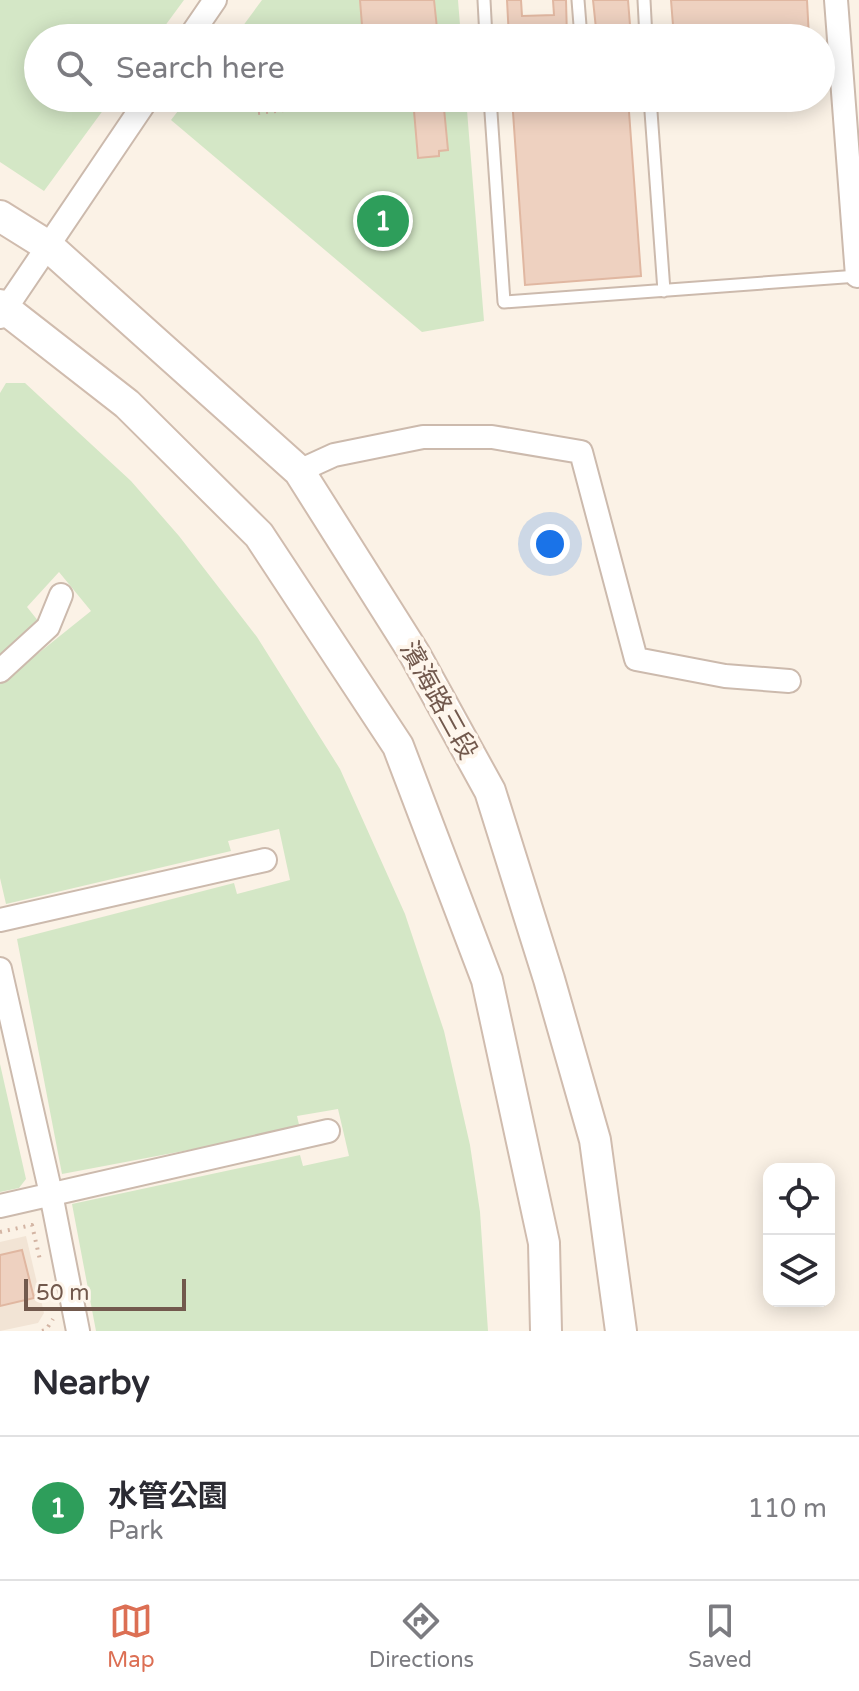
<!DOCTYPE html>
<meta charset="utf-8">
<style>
:root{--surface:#fff;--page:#f7f7f7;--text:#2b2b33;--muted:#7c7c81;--line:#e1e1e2;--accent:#dc6f54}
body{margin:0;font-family:"Varela Round","Noto Sans TC",sans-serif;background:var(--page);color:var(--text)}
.controls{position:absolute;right:24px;bottom:24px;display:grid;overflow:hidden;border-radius:16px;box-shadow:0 4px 20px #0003}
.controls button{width:72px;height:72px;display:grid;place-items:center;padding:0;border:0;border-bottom:2px solid var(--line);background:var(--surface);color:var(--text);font:40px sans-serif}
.scale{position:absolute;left:24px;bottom:20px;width:162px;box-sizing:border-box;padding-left:8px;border:4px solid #72594d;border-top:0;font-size:22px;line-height:28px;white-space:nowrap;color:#72594d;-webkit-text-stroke:6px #fef6ec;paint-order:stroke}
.you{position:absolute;left:550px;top:544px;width:28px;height:28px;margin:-20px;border:6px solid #fff;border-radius:50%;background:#1a73e8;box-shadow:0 0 0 12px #1a73e833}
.badge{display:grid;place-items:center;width:52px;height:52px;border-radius:50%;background:var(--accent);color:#fff;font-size:26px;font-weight:700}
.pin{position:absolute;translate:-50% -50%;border:4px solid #fff;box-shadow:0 2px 8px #0006}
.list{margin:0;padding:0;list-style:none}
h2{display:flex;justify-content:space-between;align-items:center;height:104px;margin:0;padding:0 32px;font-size:34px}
h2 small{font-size:26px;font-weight:400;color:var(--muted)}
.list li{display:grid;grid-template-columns:52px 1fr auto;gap:24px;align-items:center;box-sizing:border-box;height:144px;padding:0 32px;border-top:2px solid var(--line)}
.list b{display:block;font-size:30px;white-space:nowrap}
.list p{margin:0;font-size:26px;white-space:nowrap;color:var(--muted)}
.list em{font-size:26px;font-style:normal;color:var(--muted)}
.icon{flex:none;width:44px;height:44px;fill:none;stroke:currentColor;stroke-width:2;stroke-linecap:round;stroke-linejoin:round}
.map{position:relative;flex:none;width:859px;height:1331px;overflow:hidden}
.search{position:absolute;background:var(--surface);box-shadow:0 4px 20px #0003;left:24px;right:24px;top:24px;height:88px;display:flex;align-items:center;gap:20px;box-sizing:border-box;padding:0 28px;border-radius:44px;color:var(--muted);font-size:30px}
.sheet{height:248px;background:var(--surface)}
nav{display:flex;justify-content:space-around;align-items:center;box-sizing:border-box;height:112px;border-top:2px solid var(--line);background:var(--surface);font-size:22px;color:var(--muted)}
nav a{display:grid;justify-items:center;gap:4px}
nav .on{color:var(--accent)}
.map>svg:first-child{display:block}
.residential{fill:#f2e4d5}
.green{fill:#d4e7c6}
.building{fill:#eed1c0;stroke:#e0b7a1;stroke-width:2}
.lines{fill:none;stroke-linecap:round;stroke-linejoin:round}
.lane-casing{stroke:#ccbaad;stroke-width:15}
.street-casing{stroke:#ccbaad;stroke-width:26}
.secondary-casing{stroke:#d0bcae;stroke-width:34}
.path{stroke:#d3b4a3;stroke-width:4;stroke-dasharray:2 6;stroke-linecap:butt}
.lane{stroke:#fff;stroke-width:11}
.street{stroke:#fff;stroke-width:22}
.secondary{stroke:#fff;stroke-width:30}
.labels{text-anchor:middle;stroke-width:8;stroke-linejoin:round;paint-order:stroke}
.street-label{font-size:26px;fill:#72594d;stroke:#fef6ec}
</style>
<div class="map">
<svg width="859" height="1331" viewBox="0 0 859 1331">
<rect width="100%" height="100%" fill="#fbf2e6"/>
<!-- residential -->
<path class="residential" d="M26 1236 44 1313 38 1323 0 1331V1242Z"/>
<!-- green -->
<path class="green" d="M0 0H184L156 38H38V98H112L44 191 0 162Z
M262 0H458L461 38H234Z
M188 98H466L484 321 422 332 171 120Z
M6 383H25L131 481 179 536 257 637 340 769 405 914 444 1031 470 1145 480 1212 488 1331H96L72 1204 300 1155 303 1166 349 1156 338 1109 297 1116 300 1129 62 1174 17 939 234 883 237 894 290 880 279 829 228 841 231 851 6 904 0 878V684L91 611 59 572 27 607 39 622 0 656V393Z
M0 1064 26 1179 19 1188 0 1192Z"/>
<!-- building -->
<path class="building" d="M360 0H434L438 38H363Z
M507 0H521L522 16 554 15 553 0H566L567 38H509Z
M593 0H628L631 38H597Z
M671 0H807L809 38H674Z
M369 98H443L448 150 439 151V156L418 158 413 99 370 103Z
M512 98H628L641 276 525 285Z
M678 98H777L678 105Z
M22 1250 34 1298 0 1306V1255Z"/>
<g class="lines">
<!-- lane casing -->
<g class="lane-casing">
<path id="lane" d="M484 0 486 38
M578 0 581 38
M644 0 646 38
M490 98 504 302 858 276
M650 98 664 291"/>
</g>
<!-- street casing -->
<g class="street-casing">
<path id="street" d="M836 0 857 276
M189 38 215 0
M0 317 148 98
M299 471 334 455 423 437H492L581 452 636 659 725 676 789 681
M0 671 48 627 61 595
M0 920 265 860
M0 969 51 1194 78 1331
M0 1206 328 1131"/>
</g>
<!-- secondary casing -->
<g class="secondary-casing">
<path id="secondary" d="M0 216 48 246 299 471 414 653 490 791 549 979 595 1140 621 1331
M0 305 127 404 259 535 398 746 487 980 544 1243 546 1331"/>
</g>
<!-- path -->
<path class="path" d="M258 113 388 98
M0 1232 32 1225 40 1260
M42 1331 46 1330 53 1319"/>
<!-- lane -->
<use href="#lane" class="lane"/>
<!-- street -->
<use href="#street" class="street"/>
<!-- secondary -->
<use href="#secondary" class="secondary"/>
</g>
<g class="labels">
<!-- street labels -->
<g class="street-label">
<text transform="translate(439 700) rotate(61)" y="9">濱海路三段</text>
</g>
</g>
</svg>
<div class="controls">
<button><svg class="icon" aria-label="locate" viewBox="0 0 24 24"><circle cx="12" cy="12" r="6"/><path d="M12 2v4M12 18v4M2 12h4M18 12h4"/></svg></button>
<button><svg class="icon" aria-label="layers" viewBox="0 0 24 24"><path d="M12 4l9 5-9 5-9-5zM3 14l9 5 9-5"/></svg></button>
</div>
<div class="scale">50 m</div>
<div class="you"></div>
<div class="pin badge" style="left:383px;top:221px;background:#2e9e5b">1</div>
<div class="search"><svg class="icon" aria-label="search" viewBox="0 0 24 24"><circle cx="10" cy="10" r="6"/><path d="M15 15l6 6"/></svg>Search here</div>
</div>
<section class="sheet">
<h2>Nearby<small></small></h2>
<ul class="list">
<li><span class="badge" style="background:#2e9e5b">1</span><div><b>水管公園</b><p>Park</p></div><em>110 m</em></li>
</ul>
</section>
<nav>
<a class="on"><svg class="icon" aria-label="map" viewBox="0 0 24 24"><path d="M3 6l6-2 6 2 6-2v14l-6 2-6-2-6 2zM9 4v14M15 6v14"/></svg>Map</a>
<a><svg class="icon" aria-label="directions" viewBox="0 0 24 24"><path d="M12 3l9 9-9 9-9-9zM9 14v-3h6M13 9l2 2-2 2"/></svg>Directions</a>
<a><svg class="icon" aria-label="saved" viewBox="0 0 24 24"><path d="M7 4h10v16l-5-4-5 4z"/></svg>Saved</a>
</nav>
